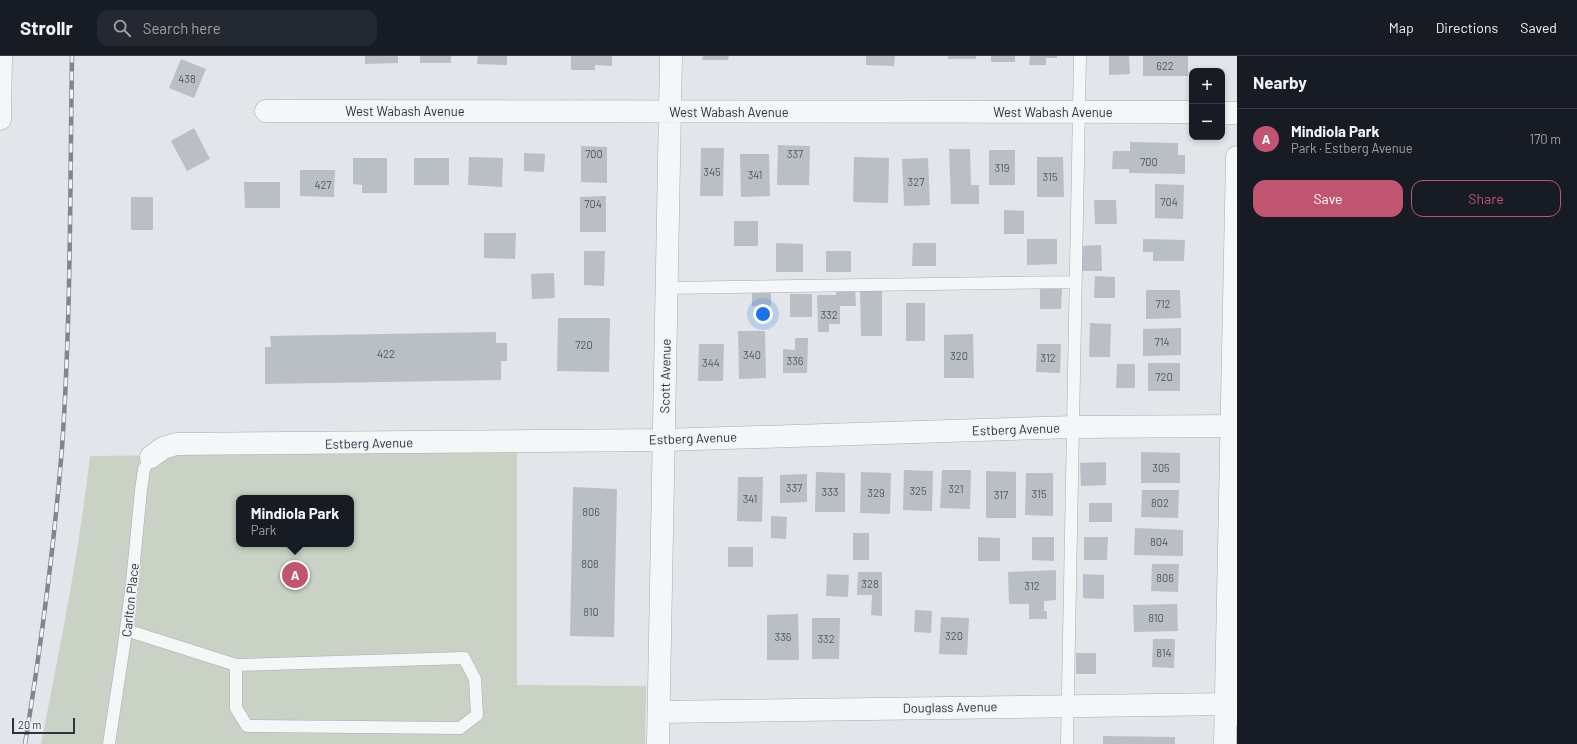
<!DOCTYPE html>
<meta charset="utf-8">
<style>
:root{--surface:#171b24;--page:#242831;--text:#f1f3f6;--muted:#9ea1a6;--line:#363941;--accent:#c15471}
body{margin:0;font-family:Barlow,sans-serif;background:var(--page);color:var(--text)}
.controls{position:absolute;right:12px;top:12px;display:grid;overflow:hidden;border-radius:8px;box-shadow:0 2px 6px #0003}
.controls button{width:36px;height:36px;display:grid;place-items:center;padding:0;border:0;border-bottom:1px solid var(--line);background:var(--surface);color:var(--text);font:20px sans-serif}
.scale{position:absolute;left:12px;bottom:10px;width:63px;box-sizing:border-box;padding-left:4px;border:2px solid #2c353f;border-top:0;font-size:11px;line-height:14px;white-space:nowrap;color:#2c353f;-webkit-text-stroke:3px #f1f4f6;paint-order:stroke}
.you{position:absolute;left:763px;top:258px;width:14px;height:14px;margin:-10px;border:3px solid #fff;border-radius:50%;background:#1a73e8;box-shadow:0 0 0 6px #1a73e833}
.badge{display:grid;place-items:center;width:26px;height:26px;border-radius:50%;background:var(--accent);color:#fff;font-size:13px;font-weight:700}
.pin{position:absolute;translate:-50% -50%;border:2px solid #fff;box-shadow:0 1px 4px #0006}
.popup{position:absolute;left:236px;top:439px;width:118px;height:52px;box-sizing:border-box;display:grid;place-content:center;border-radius:8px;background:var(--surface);filter:drop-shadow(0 1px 3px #0005);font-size:13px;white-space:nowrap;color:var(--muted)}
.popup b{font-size:15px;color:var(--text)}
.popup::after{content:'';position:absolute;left:50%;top:100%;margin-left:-8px;border:8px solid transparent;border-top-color:var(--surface)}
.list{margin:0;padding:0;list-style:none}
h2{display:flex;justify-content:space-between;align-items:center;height:52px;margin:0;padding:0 16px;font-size:17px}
h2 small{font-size:13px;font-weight:400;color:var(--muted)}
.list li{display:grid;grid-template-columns:26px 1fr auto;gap:12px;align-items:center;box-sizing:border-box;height:60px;padding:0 16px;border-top:1px solid var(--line)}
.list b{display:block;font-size:15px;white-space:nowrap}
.list p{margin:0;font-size:13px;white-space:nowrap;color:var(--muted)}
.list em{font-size:13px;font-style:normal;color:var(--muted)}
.actions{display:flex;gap:8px;padding:12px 16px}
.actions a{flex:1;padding:9px 0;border:1px solid var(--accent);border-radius:12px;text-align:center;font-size:14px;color:var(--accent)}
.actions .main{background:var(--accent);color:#fff}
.icon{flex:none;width:22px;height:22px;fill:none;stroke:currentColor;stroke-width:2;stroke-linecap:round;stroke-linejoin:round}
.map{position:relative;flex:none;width:1237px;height:688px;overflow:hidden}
header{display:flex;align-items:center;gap:24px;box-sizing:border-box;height:56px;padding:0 20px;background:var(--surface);border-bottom:1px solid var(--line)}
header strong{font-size:19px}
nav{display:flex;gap:22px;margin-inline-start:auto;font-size:14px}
.search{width:280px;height:36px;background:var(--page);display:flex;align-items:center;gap:10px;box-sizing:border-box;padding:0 14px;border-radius:12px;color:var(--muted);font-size:15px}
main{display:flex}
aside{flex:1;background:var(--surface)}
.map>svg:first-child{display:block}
.green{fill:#c9d2c4;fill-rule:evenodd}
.building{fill:#babfc5}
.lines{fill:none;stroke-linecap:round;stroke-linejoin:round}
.service-casing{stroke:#a8adb3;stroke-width:13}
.minor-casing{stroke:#a8adb3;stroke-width:23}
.tertiary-casing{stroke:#a8adb3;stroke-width:23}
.service{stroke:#f4f6f7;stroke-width:12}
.minor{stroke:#f4f6f7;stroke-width:22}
.tertiary{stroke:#f4f6f7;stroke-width:22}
.rail-casing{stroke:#7d8791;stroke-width:4.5}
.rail{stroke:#f1f4f6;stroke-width:3;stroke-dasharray:9;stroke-linecap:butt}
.labels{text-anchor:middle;stroke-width:3.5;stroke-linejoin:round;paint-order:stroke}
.number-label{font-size:11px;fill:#505860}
.street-label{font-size:13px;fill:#2c353f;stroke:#f1f4f6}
</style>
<header>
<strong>Strollr</strong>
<div class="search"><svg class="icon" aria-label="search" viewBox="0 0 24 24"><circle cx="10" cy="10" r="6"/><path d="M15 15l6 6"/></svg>Search here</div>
<nav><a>Map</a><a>Directions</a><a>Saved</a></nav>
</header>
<main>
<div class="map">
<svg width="1237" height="688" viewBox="0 0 1237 688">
<rect width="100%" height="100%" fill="#e2e5e9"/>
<!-- green -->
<path class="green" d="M517 396V629L646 630 645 688H41C60 592 79 497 90 400ZM239 442H351V488H239Z"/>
<!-- building -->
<path class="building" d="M365 0H398V7L365 8Z
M420 0H451V7H420Z
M478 0H507V9L477 8Z
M571 0H612V10L595 9V14H571Z
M703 0H729L728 4H702Z
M866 0H895L894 10 866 9Z
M948 0H976V3H948Z
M991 0H1015V6H991Z
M1030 0H1057V2H1046V9H1029Z
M1109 0H1129L1130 18 1109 19Z
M1143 0H1188V20H1143Z
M181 3 206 13 194 42 169 32Z
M194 72 210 103 187 115 171 85Z
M1130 86 1178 87V99H1185V118L1129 117V113H1112L1113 95H1130Z
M778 89 810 90 809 129H777Z
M581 90 607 91V127L581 126Z
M701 92H724L723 140H700Z
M949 93H970L971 129H979V148H951Z
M989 94H1015V129H989Z
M524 97 545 98 544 116 524 115Z
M740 98H769L770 140 741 141Z
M469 101 503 102 502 131 468 129Z
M854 101 889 102 888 147 853 146Z
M1037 101H1063L1064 141H1037Z
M353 102H387V137H362V129L353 128Z
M414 102H449V129H414Z
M928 102 930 149 904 150 902 103Z
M300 114H335L334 141 300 140Z
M244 126H280V152H245Z
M1155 128 1184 129 1183 163 1155 162Z
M606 140V176H580V141Z
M131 141H153V174H131Z
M1094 144H1116L1117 168H1095Z
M1004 154 1024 155V178H1004Z
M734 165H758V190H734Z
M484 177H516L515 203 484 202Z
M1027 183H1057V208L1027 209Z
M1143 183 1185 184 1184 205H1153V196H1143Z
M776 187 803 188V216H776Z
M913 187H936V210H912Z
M1101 189 1102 215H1082L1081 190Z
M584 195H605L604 230 584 229Z
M826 195H851V216H826Z
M554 217 555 242 532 243 531 218Z
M1095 220 1115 221V242H1094Z
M836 231H855L856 250H840V268H829V276H818L817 239H836Z
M860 232H882V280H861Z
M1040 232 1062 233 1061 253H1040Z
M752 234H771V250H752Z
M1146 234H1180L1181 262 1146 263Z
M790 238H812V261H790Z
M906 247H925V285H906Z
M558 262H610L609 316 557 315Z
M1090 267 1111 268 1110 301H1089Z
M1181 272V299L1143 300V273Z
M738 275H765L766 322 739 323Z
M496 276V287H507V305H501V324L265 328V291H271L270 280Z
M973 278 974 322H944V279Z
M795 282H808L807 317H783V293L795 294Z
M699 288H724L723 325H698Z
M1037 288H1061L1060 317 1036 316Z
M1148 307H1180V335H1148Z
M1117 308H1135V332H1116Z
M1141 396 1180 397V427H1141Z
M1106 406V429L1081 430 1080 407Z
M904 414 933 415 932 455 903 454Z
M942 414H971L970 453 940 452Z
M986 415 1016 416V462H986Z
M816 416 845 417V456H815Z
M861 416 891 417 890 458 860 457Z
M1026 417H1053V460L1025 459Z
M807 418V446L780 447V419Z
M738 421H763L762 466 737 465Z
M573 431 617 433 614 581 570 580Z
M1142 434H1179L1178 462 1141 461Z
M1089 447H1112V466H1089Z
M771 460 787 461 786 483 771 482Z
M1135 472 1183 474V500L1134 499Z
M853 477H869V504H853Z
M978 481 1000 482V505H978Z
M1032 481H1054V505L1032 504Z
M1084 481H1108L1107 504H1084Z
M728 491H753V511H728Z
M1152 508H1179L1178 536 1151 535Z
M1056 514V544L1044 545V555H1047V563H1029V548H1009L1008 516Z
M858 516H882V560L871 559 872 539H857Z
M827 518 849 519 848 541 826 540Z
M1083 518 1104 519V543L1083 542Z
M1177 548 1178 575 1134 576 1133 549Z
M915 554 932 555 931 577 914 576Z
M798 558 799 604H767V559Z
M941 561 969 562 967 599 939 598Z
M812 562H840L839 603H812Z
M1153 583H1175L1174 612 1152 611Z
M1076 597H1096V618H1076Z
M1103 680 1175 681V688H1103Z"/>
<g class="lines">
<!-- service casing -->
<g class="service-casing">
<path id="service" d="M667 232 1075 226
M126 574 236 609 464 602 475 623 477 659 460 672 247 670 236 652V609
M109 688 124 589 132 527 141 434 144 413 151 401
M1067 688 1080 0"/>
</g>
<!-- minor casing -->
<g class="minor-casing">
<path id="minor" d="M266 55 1192 56
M1222 57H1237
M151 401 163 392 176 388 664 384 1074 371 1237 370
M659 656 1226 648 1237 659
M658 688 671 0"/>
</g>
<!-- tertiary casing -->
<g class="tertiary-casing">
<path id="tertiary" d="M0 63 1 0
M1225 688 1237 101"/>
</g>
<!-- service -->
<use href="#service" class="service"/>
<!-- minor -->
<use href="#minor" class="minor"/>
<!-- tertiary -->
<use href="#tertiary" class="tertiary"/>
<!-- rail casing -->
<g class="rail-casing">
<path id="rail" d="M25 688C41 590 54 491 62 392 71 262 70 131 72 0"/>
</g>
<!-- rail -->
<use href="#rail" class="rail"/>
</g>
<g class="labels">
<!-- number labels -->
<g class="number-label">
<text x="1165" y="14">622</text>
<text x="187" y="27">438</text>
<text x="594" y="102">700</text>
<text x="795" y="102">337</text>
<text x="1149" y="110">700</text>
<text x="1002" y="116">319</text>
<text x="712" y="120">345</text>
<text x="755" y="123">341</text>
<text x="1050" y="125">315</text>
<text x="916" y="130">327</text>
<text x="323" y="133">427</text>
<text x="1169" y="150">704</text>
<text x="593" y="152">704</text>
<text x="1163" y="252">712</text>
<text x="829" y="263">332</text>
<text x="1162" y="290">714</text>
<text x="584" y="293">720</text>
<text x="386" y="302">422</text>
<text x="752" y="303">340</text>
<text x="959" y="304">320</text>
<text x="1048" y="306">312</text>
<text x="795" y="309">336</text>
<text x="711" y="311">344</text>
<text x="1164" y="325">720</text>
<text x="1161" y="416">305</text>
<text x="794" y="436">337</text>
<text x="956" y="437">321</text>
<text x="918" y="439">325</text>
<text x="830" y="440">333</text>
<text x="876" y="441">329</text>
<text x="1039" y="442">315</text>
<text x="1001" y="443">317</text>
<text x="750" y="447">341</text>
<text x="1160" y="451">802</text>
<text x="591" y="460">806</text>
<text x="1159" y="490">804</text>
<text x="590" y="512">808</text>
<text x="1165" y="526">806</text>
<text x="870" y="532">328</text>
<text x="1032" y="534">312</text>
<text x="591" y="560">810</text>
<text x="1156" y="566">810</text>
<text x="954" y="584">320</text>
<text x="783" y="585">336</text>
<text x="826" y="587">332</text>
<text x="1164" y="601">814</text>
</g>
<!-- street labels -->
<g class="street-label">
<text x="405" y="60">West Wabash Avenue</text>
<text x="729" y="61">West Wabash Avenue</text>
<text x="1053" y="61">West Wabash Avenue</text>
<text transform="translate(665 320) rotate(-89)" y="5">Scott Avenue</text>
<text transform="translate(1016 373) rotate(-2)" y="5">Estberg Avenue</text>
<text transform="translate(693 382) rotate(-2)" y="5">Estberg Avenue</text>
<text transform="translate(369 387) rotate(-1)" y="5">Estberg Avenue</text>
<text transform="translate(130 544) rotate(-84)" y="5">Carlton Place</text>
<text transform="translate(950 651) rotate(-1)" y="5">Douglass Avenue</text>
</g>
</g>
</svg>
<div class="controls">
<button>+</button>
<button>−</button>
</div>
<div class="scale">20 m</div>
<div class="you"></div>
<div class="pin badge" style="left:295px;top:519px">A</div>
<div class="popup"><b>Mindiola Park</b>Park</div>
</div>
<aside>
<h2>Nearby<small></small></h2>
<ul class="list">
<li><span class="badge">A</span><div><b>Mindiola Park</b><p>Park · Estberg Avenue</p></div><em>170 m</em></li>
</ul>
<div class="actions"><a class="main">Save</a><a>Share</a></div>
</aside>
</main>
